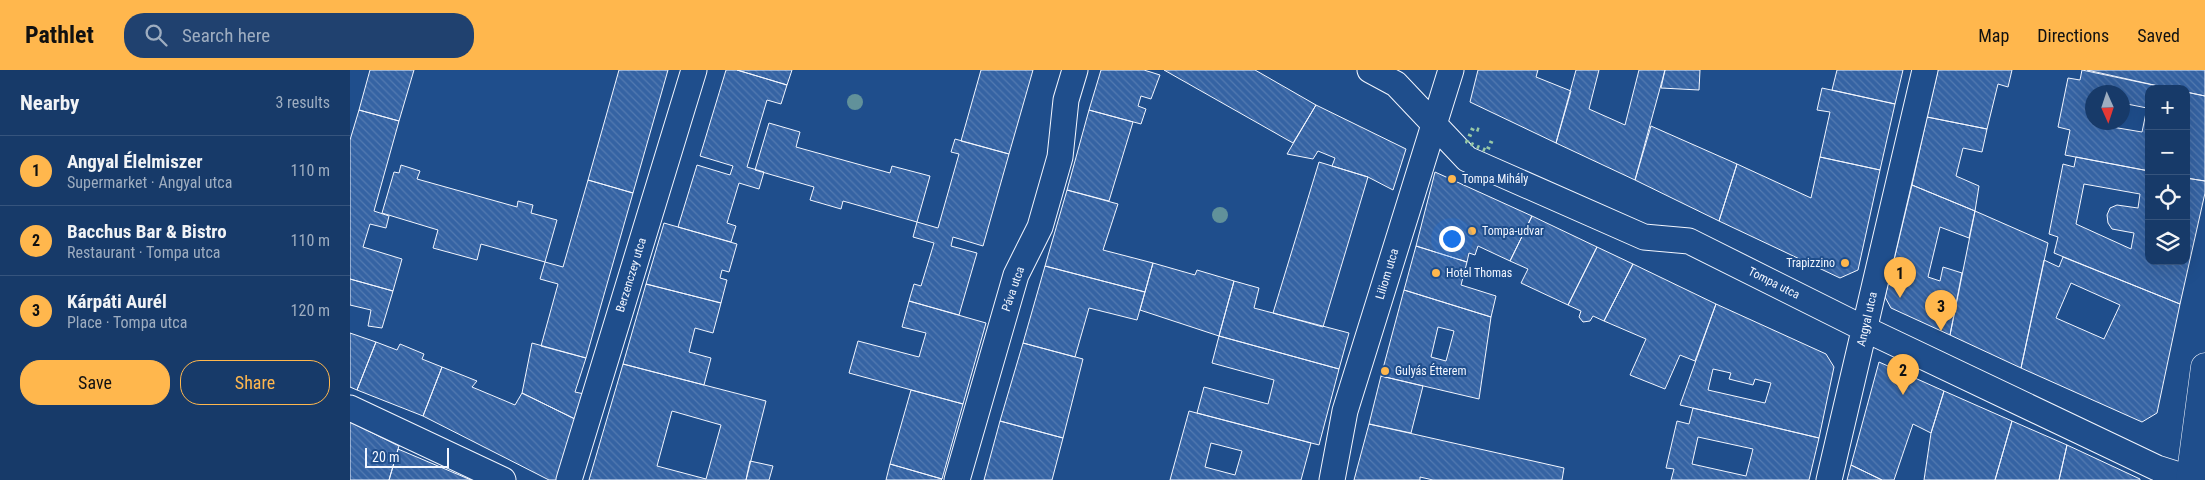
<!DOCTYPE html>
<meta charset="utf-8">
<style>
:root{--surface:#173a69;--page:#20416f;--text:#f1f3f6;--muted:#9eadc0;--line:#36547d;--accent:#ffb74d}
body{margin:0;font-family:"Roboto Condensed",sans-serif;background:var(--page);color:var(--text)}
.controls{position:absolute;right:15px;top:15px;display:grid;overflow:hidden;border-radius:10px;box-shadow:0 5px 20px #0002}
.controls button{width:45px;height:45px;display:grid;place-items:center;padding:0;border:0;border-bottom:1px solid var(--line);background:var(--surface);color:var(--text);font:25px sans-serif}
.compass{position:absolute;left:1735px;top:15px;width:45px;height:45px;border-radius:50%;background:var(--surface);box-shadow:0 5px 20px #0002;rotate:177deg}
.scale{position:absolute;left:15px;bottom:12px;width:84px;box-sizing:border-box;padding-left:5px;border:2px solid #f2f6ff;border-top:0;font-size:14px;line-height:18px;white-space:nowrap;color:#f2f6ff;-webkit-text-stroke:4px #1f4e8c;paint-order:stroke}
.you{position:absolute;left:1101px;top:168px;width:18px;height:18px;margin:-12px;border:4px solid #fff;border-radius:50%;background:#1a73e8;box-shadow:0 0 0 8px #1a73e833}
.badge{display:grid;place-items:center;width:32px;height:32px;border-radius:50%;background:var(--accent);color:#111;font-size:16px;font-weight:700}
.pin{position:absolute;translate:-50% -41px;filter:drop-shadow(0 1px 2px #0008)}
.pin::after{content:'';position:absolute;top:26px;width:18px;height:15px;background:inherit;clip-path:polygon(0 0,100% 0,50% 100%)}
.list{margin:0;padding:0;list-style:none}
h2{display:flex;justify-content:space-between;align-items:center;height:65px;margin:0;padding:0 20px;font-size:21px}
h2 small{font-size:16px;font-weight:400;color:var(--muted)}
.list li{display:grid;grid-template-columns:32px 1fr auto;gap:15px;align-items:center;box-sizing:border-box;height:70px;padding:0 20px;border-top:1px solid var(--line)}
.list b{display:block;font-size:19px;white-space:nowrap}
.list p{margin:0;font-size:16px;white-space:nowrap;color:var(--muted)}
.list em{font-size:16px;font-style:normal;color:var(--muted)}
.actions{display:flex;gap:10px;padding:15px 20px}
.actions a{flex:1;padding:11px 0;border:1px solid var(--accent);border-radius:20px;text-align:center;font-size:18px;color:var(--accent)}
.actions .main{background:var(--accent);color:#111}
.icon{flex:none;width:28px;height:28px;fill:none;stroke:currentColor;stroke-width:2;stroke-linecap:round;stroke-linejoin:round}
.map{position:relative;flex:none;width:1855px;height:410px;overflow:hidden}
header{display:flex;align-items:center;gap:30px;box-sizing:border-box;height:70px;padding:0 25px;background:var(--accent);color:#111}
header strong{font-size:24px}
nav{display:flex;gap:28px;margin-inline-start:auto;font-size:18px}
.search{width:350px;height:45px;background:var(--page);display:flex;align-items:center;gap:12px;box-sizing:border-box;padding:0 18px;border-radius:20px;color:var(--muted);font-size:19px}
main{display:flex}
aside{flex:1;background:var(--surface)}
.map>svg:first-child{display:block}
.building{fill:url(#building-back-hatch);stroke:#f2f6ff;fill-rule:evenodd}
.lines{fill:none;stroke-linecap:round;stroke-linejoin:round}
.street-casing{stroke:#f2f6ff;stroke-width:27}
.secondary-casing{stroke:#f2f6ff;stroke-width:29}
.street{stroke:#1f4e8c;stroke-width:25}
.secondary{stroke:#1f4e8c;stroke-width:28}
.hedge{stroke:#97c8a6;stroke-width:4;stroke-dasharray:2.5 4;stroke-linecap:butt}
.tree{fill:#61919a}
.poi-dot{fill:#ffb74d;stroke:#1f4e8c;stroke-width:2}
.labels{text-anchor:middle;stroke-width:4;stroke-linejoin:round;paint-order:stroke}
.poi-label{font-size:12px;fill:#f2f6ff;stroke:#1f4e8c;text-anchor:start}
.street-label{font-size:12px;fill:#f2f6ff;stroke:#1f4e8c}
</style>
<header>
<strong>Pathlet</strong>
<div class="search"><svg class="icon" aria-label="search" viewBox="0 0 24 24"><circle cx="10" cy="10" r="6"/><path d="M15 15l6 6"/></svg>Search here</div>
<nav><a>Map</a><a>Directions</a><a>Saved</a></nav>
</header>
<main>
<aside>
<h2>Nearby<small>3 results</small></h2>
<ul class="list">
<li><span class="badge">1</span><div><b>Angyal Élelmiszer</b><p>Supermarket · Angyal utca</p></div><em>110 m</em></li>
<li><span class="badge">2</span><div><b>Bacchus Bar &amp; Bistro</b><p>Restaurant · Tompa utca</p></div><em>110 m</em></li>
<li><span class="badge">3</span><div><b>Kárpáti Aurél</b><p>Place · Tompa utca</p></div><em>120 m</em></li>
</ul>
<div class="actions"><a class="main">Save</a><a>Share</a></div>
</aside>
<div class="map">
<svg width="1855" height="410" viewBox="0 0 1855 410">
<defs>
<pattern id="building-back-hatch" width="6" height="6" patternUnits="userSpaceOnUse" patternTransform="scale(1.25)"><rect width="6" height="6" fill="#3563a3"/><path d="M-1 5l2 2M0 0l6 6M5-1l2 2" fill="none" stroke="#537ab1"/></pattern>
</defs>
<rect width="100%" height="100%" fill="#1f4e8c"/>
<!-- building -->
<path class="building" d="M20 0H64L49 51 9 40Z
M269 0H318L283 123 238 110Z
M376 0H387L437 15 431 34 417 30 397 97 414 102 409 119 389 113 377 153 386 156 381 172 328 157 347 95 380 105 383 96 350 86Z
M387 0H442L437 15Z
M631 0H683L659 84 611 71Z
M751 0H794L810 5 801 29 791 26 788 36 796 39 791 54 739 40Z
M814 0H905L966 35 943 73Z
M1128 0H1188L1186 7 1221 21 1206 73 1120 32Z
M1226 0H1249L1239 39 1275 55 1289 0H1315L1285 110 1206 73Z
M1315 0H1350L1349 20 1311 18Z
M1487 0H1553L1545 34 1482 20Z
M1588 0H1662L1658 17 1648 14 1637 59 1577 47Z
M1732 0 1822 19H1799V101L1715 85 1720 60 1708 57 1718 8 1730 10ZM1742 22H1772V33L1797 38 1792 62 1756 56 1757 52H1742Z
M1737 0H1855V26L1836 22V19H1822Z
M1472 18 1545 34 1530 100 1470 87 1480 42 1467 40Z
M1836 22 1855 26V111L1836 108Z
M966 35 1056 79 1043 120 1018 107 982 96 985 88 968 81 963 89 937 84Z
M9 40 49 51 24 141 39 146 36 158 20 154 13 177 52 189 43 221 0 209V70Z
M739 40 783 52 759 131 717 120Z
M1577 47 1637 59 1632 82 1613 78 1606 106 1629 116 1625 141 1562 115Z
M419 53 450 62 446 77 540 103 542 96 580 106 567 152 493 131 491 139 460 130 464 117 405 100Z
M1301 56 1387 94 1369 151 1285 110Z
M605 69 659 84 633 176 603 167 601 176 627 183 609 245 559 231 564 214 571 216 584 173 563 167 567 152 588 158 609 84 601 82Z
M1470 87 1530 100 1508 200 1490 208 1369 151 1387 94 1461 128Z
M1726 87 1799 101V191H1836V108L1855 111V123L1830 234 1704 183 1708 167 1699 164 1713 94 1724 97ZM1734 114 1790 124 1788 138 1767 135 1760 138 1757 145 1758 153 1762 159 1784 163 1781 179 1726 154Z
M969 92 1018 107 973 257 923 243Z
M51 95 70 101 67 109 167 137 168 131 183 135 181 143 207 150 195 192 131 174 127 190 83 178 88 160 32 143 44 102 49 103Z
M1085 102 1182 146 1160 191 1128 176 1125 185 1119 183 1117 192 1066 176Z
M238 110 283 123 236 288 191 276 208 214 190 209 195 192 213 197Z
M1562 115 1625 141 1619 168 1590 157 1578 207 1590 211 1593 197 1612 203 1600 265 1541 238 1535 227Z
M717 120 768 134 753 180 803 193 795 222 695 196Z
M1625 141 1698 173 1671 298 1600 265Z
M1182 146 1247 177 1218 235 1171 213 1178 199 1160 191Z
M314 153 387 174 379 202 372 200 370 208 377 210 371 233 296 214Z
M1066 176 1117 192 1111 215 1146 226 1141 247 1054 220Z
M1247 177 1283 194 1254 251 1243 246 1240 251 1233 252 1229 247 1231 241 1218 235Z
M1713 187 1830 234 1807 343 1792 352 1671 298 1694 190 1709 197ZM1721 213 1770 235 1754 269 1706 248Z
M803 193 845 205 847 200 884 211 869 266 790 240Z
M1283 194 1366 234 1345 291 1330 285 1315 319 1280 305 1296 269 1254 251Z
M695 196 795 222 787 250 739 238 725 287 673 273Z
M0 209 43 221 32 258 18 256 21 240 0 235Z
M884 211 909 218 904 238 999 263 989 299 869 266Z
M296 214 371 233 363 263 345 258 339 282 361 288 354 315 273 294Z
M1054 220 1141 247 1129 329 1031 306ZM1088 257 1104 261 1096 291 1081 287Z
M559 231 636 253 613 334 499 303 508 271 569 287 576 263 552 257Z
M1366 234 1476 284 1484 297 1469 368 1330 335ZM1363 299 1381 303 1379 309 1403 315 1405 309 1421 313 1415 333 1358 320Z
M0 263 26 272 7 320 0 317Z
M869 266 989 299 969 375 847 343 854 317 918 334 924 310 862 293Z
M26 272 47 280 50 274 74 284 72 289 92 297 73 346 7 320Z
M182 273 236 288 225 322 234 324 227 350 172 323Z
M673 273 733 289 713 368 650 351Z
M1529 292 1594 321 1581 363 1563 354 1544 410H1532L1501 395Z
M273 294 416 331 396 410H239ZM322 341 371 355 356 409 307 396Z
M92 297 127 311 122 317 165 335 172 323 227 350 209 410H199L73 346Z
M1031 306 1073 316 1061 363 1019 354Z
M561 320 613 334 592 409 540 394Z
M1594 321 1662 351 1645 410H1574L1581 363Z
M1343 338 1469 368 1459 410H1321L1324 399 1316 398 1327 351 1339 354ZM1348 367 1403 379 1396 406 1342 394Z
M839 341 961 373 951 410H820ZM861 373 892 381 885 405 855 397Z
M650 351 713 368 702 410H634Z
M1662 351 1717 375 1709 410H1645Z
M0 352 49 376 39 410H0Z
M1019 354 1214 398 1212 410H1083L1070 407V410H1004Z
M1717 375 1790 409V410H1709Z
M48 379 121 410H39Z
M400 391 423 396 419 410H396Z
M540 394 592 409 591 410H536Z
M1501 395 1532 410H1497Z"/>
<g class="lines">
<!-- street casing -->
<g class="street-casing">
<path id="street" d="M1020 0 1046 14 1117 89 1294 167 1339 171 1515 259 1807 398 1845 410
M0 338 153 410
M219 410 344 0
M607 410 666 205 690 157 710 87 716 30 725 0
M982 410 995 341 1101 0
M1479 410 1575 0"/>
</g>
<!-- secondary casing -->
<g class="secondary-casing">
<path id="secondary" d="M1840 410 1855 297"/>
</g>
<!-- street -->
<use href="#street" class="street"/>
<!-- secondary -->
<use href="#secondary" class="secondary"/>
<!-- hedge -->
<path class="hedge" d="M1129 60 1123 58 1117 72 1137 81 1143 68"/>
</g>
<!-- trees -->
<g class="tree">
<circle cx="505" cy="32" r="8"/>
<circle cx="870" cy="145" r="8"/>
</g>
<!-- markers -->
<g class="poi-dot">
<circle cx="1102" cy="109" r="5"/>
<circle cx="1122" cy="161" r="5"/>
<circle cx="1495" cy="193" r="5"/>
<circle cx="1086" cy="203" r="5"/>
<circle cx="1035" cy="301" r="5"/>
</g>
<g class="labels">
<!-- poi labels -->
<g class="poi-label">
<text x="1112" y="113">Tompa Mihály</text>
<text x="1132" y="165">Tompa-udvar</text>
<text x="1485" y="197" text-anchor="end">Trapizzino</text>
<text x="1096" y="207">Hotel Thomas</text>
<text x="1045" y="305">Gulyás Étterem</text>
</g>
<!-- street labels -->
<g class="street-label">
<text transform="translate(1037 204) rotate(-73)" y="4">Liliom utca</text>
<text transform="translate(281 205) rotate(-73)" y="4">Berzenczey utca</text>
<text transform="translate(1424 213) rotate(27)" y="4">Tompa utca</text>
<text transform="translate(663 219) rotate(-71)" y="4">Páva utca</text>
<text transform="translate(1517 249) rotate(-77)" y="4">Angyal utca</text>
</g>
</g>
</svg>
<div class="controls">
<button>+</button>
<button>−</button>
<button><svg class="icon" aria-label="locate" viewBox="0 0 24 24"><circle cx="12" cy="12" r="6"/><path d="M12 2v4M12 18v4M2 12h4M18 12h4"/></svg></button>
<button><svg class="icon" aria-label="layers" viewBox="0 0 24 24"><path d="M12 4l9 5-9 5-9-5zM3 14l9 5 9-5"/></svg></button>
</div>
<svg class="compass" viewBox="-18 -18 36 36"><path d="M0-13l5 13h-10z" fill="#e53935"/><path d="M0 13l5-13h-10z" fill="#9eadc0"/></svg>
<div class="scale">20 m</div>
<div class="you"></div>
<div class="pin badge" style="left:1550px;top:228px">1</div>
<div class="pin badge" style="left:1553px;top:325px">2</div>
<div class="pin badge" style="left:1591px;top:261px">3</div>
</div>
</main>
